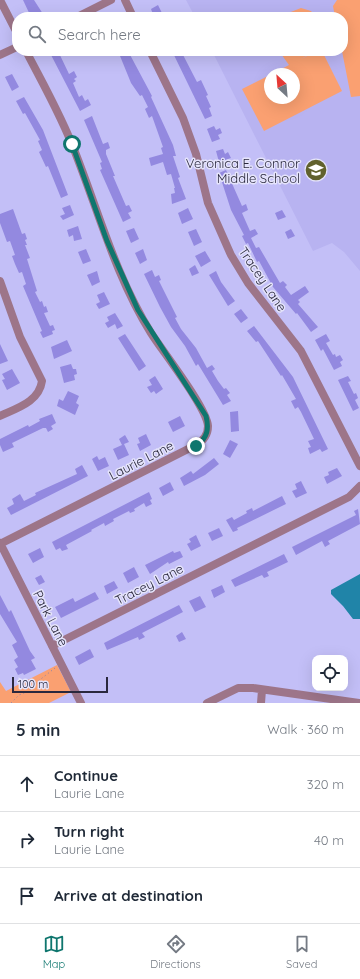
<!DOCTYPE html>
<meta charset="utf-8">
<style>
:root{--surface:#fff;--page:#f6f6f7;--text:#1f2937;--muted:#747a83;--line:#e0e1e3;--accent:#0f766e}
body{margin:0;font-family:Quicksand,sans-serif;background:var(--page);color:var(--text)}
.controls{position:absolute;right:12px;bottom:12px;display:grid;overflow:hidden;border-radius:8px;box-shadow:0 4px 16px #0002}
.controls button{width:36px;height:36px;display:grid;place-items:center;padding:0;border:0;border-bottom:1px solid var(--line);background:var(--surface);color:var(--text);font:20px sans-serif}
.compass{position:absolute;left:264px;top:68px;width:36px;height:36px;border-radius:50%;background:var(--surface);box-shadow:0 4px 16px #0002;rotate:334deg}
.scale{position:absolute;left:12px;bottom:10px;width:96px;box-sizing:border-box;padding-left:4px;border:2px solid #2a283e;border-top:0;font-size:11px;line-height:14px;white-space:nowrap;color:#2a283e;-webkit-text-stroke:3px #e5e4fb;paint-order:stroke}
.stop{position:absolute;width:12px;height:12px;margin:-9px;border:3px solid #0f766e;border-radius:50%;background:#fff}
.stop.end{background:#0f766e;border-color:#fff;box-shadow:0 1px 4px #0008}
.list{margin:0;padding:0;list-style:none}
h2{display:flex;justify-content:space-between;align-items:center;height:52px;margin:0;padding:0 16px;font-size:17px}
h2 small{font-size:13px;font-weight:400;color:var(--muted)}
.list li{display:grid;grid-template-columns:26px 1fr auto;gap:12px;align-items:center;box-sizing:border-box;height:56px;padding:0 16px;border-top:1px solid var(--line)}
.list b{display:block;font-size:15px;white-space:nowrap}
.list p{margin:0;font-size:13px;white-space:nowrap;color:var(--muted)}
.list em{font-size:13px;font-style:normal;color:var(--muted)}
.icon{flex:none;width:22px;height:22px;fill:none;stroke:currentColor;stroke-width:2;stroke-linecap:round;stroke-linejoin:round}
.map{position:relative;flex:none;width:360px;height:703px;overflow:hidden}
.search{position:absolute;background:var(--surface);box-shadow:0 4px 16px #0002;left:12px;right:12px;top:12px;height:44px;display:flex;align-items:center;gap:10px;box-sizing:border-box;padding:0 14px;border-radius:16px;color:var(--muted);font-size:15px}
.sheet{height:220px;background:var(--surface)}
nav{display:flex;justify-content:space-around;align-items:center;box-sizing:border-box;height:56px;border-top:1px solid var(--line);background:var(--surface);font-size:11px;color:var(--muted)}
nav a{display:grid;justify-items:center;gap:2px}
nav .on{color:var(--accent)}
.map>svg:first-child{display:block}
.built{fill:#b8b3f1;fill-rule:evenodd}
.green{fill:#faa071}
.water{fill:#2084a8}
.building{fill:#9389e0}
.lines{fill:none;stroke-linecap:round;stroke-linejoin:round}
.path{stroke:#8481ab;stroke-width:1;stroke-dasharray:1 3;stroke-linecap:butt}
.minor{stroke:#9d7589;stroke-width:8}
.route{stroke:#0f766e;stroke-width:5}
.labels{text-anchor:middle;stroke-width:3;stroke-linejoin:round;paint-order:stroke}
.poi-label{font-size:13px;fill:#2a283e;stroke:#e5e4fb;text-anchor:end}
.street-label{font-size:13px;fill:#2a283e;stroke:#e5e4fb}
</style>
<div class="map">
<svg width="360" height="703" viewBox="0 0 360 703">
<rect width="100%" height="100%" fill="#c3bff7"/>
<!-- built -->
<path class="built" d="M186 0H360V271L344 252 332 243 313 251 212 51H343V17H195ZM270 74H294V98H270Z"/>
<!-- green -->
<path class="green" d="M337 0H360V96L351 97 342 51 343 17H335L333 6Z
M301 8 311 11 316 17H278Z
M279 51H315L301 59 317 51H322L342 91 264 131 242 89 270 75V98H294V74H272L289 65Z
M57 665 71 692 49 703H0V682L6 691Z"/>
<!-- water -->
<path class="water" d="M360 574V619H353L343 606 331 594V590Z"/>
<!-- building -->
<path class="building" d="M23 0H34L43 14 38 17H31Z
M158 5 164 17H154L151 9Z
M54 51H58L69 74 74 71 77 77 74 79 76 81 73 83 79 97 82 95 85 101 88 99 91 105 80 111 50 53Z
M118 51H128L152 96 151 97 173 145 176 156H173L180 177 178 178 186 199 172 204 171 194 175 193 174 188H175L171 174 167 175 163 162 151 166 149 158 163 154 161 148 163 147 152 116 149 118 145 109 148 107 142 95 140 96 131 83Z
M172 51H181L197 82 201 80 208 95 206 96 211 107 209 108 212 116 205 119Z
M12 74 19 87 12 91 5 77Z
M24 97 43 130 68 195 61 198 48 166 46 167 39 152 42 150 38 141 40 140 25 113 23 114 16 101Z
M92 116 103 144 108 142 110 148 106 150V154L115 176H113L126 206 129 205 132 211 128 213 131 218 123 222 100 170 102 169 100 163 102 162 84 120Z
M214 126 216 130 220 128 222 133 218 135 220 139 212 142 207 129Z
M223 149 225 154 228 152 231 158 219 162 216 151Z
M226 170 242 206 246 204 248 210 242 213 250 231 255 229 258 234 251 238 256 248 259 247 280 283 283 281 287 285 285 287 291 295 305 286 309 292 298 300 300 302 298 304 318 327 311 332 297 313 296 314 273 287 259 261 257 262 248 243 246 244 242 236 244 235 231 210 219 173Z
M70 205 74 215 63 220 60 216 65 214 62 208Z
M188 208 193 219 182 224 178 213Z
M13 209 22 234 25 233 27 239 25 240 27 245H25L30 258 27 259 37 291 35 292 40 302 42 301 44 307 46 306 48 312 44 313 50 326 53 325 55 330 52 331 53 334 43 338 40 332 42 331 23 286 26 284 22 272 19 273 15 264 12 256 15 255 10 241 7 242 0 223V214Z
M282 210 286 217 278 220 275 213Z
M78 226 82 239 74 241 73 235 69 237 67 230Z
M134 228 139 239 131 243 126 231Z
M196 229 202 242 194 246 188 232Z
M291 229 295 236 288 239 285 232Z
M86 249 91 261 83 264 78 252Z
M143 249 147 260 140 264 135 253Z
M205 251 211 261 201 267 195 256Z
M195 265 199 273 192 276 189 269Z
M152 270 155 277 159 275 161 280 159 281 177 317 175 318 181 329 196 348 207 368 212 365 215 369 212 371 218 381 224 389 226 388 230 393 227 395 231 401 223 405 198 364 196 366 185 346 171 327 160 307 144 274Z
M97 271 100 282 92 286 87 275Z
M216 271 221 282 235 301 228 306 209 275Z
M104 292 110 304 99 309 96 304 100 302 97 295Z
M241 309 248 318 241 323 234 314Z
M115 313 123 326 117 329 115 324 108 328 105 323 109 321 107 317Z
M254 326 293 377 328 449 322 452 320 449 310 454 308 448 311 447 308 441 314 439 301 412 298 407 295 409 291 401 296 399 282 375 281 376 258 341 256 342 247 331Z
M125 334 146 366 139 371 118 338Z
M326 334 330 341 326 343 333 355 335 354 336 357 340 355 343 360 340 362 342 366 334 370 323 349 321 351 315 340Z
M67 340 72 351 54 359 51 347Z
M0 344 8 361 0 364Z
M71 364 73 369H76L77 374 74 375 75 380 64 383 60 367Z
M12 369 20 383 7 390 2 380 5 379 2 374Z
M155 376 163 389 156 394 154 391 151 393 147 387 152 385 149 380Z
M348 376 351 381 348 382 354 394 356 393 358 398 355 400 359 408 353 411 338 380Z
M68 391 79 396 76 403 79 405 75 415 57 406 59 399 63 401Z
M238 411 239 431 231 432 230 412Z
M52 414 56 423 51 426 53 429 48 432 46 428H43L12 443 14 447 3 452 0 445V439L28 425 29 427 40 421 39 419Z
M180 416 185 426 173 432 168 422Z
M146 434 151 445 140 451 137 444 140 443 138 438Z
M125 435 129 442 124 444 129 455 118 460 113 449 122 445 119 439Z
M230 440 238 444 230 458 223 454Z
M97 456 99 460 105 457 109 466 98 471 92 459Z
M214 458 219 464 205 475 184 486 180 478 191 471 193 474Z
M82 465 88 476 11 515 7 508 14 504 12 499 20 494 24 501 36 495 35 493 77 474 75 469Z
M337 468 342 476 327 484 324 477 329 475 328 472Z
M301 481 307 493 296 498 292 491 297 489 295 484Z
M170 482 174 490 163 496 159 488Z
M149 492 152 499 150 500 152 504 146 507 144 503 134 509 135 511 130 513 129 511 113 519 114 521 105 526 104 523 91 530 92 531 66 545 68 549 62 551 60 548 56 550 52 542Z
M282 496 286 504 237 528 238 530 233 532 226 520 232 517 234 520 247 513 246 511 252 508 253 511Z
M358 509 360 524 328 541 330 544 325 547 322 541 296 555 292 547 356 515 354 511Z
M219 528 223 536 212 541 208 533Z
M196 535 201 546 191 551 187 544 191 542 189 539Z
M40 548 44 557 33 563 28 554Z
M173 551 174 553 180 551 183 557 169 564 168 562 150 574 145 565Z
M284 554 288 562 267 572 269 576 264 578 262 575 235 587 231 580Z
M134 567 139 577 128 583 123 573Z
M41 575 45 582 39 585 35 578Z
M114 581 118 588 107 594 104 586Z
M222 585 225 592 214 598 211 590Z
M95 592 99 599 61 618 55 607 73 598 75 602Z
M0 595 9 612 11 610 30 651 35 658 31 660 36 669 24 675 23 673 18 675 15 669 18 667 14 660 18 657 12 645 17 642 0 614Z
M200 596 206 607 195 612 189 601Z
M179 605 183 612 142 633 145 637 139 640 138 637 107 650 104 643Z
M182 632 186 639 179 642 176 636Z
M90 649 94 657 79 665 75 657Z"/>
<g class="lines">
<!-- path -->
<path class="path" d="M11 703 19 695 29 691 37 682 55 668"/>
<!-- minor -->
<path class="minor" d="M0 0 17 33
M125 0 133 17
M77 17 111 0
M150 51 183 118 196 154 208 203 231 255 248 283 301 351 360 466
M0 55 17 47
M0 281 20 337 42 381C39 402 17 408 0 416
M0 543 81 703
M0 544 196 445C203 441 208 435 208 426 207 408 163 352 151 333 116 277 99 213 75 152 62 117 43 84 26 51
M52 646 349 497 360 486
M207 703 238 688H253L359 703
M261 703 262 690"/>
</g>
<g class="lines">
<!-- route -->
<path class="route" d="M72 144 107 241 138 310 206 416C209 428 208 438 196 446"/>
</g>
<!-- icons -->
<defs>
<g id="school-disc" transform="scale(1.15)"><circle r="9.5" fill="#61612d" stroke="#e5e4fb"/><path d="M0-5L7-2L0 1L-7-2ZM-4 1L0 2.5L4 1V4Q0 6-4 4Z" fill="#fff"/></g>
</defs>
<g fill-rule="evenodd">
<use href="#school-disc" x="316" y="170"/>
</g>
<g class="labels">
<!-- poi labels -->
<g class="poi-label">
<text x="300" y="168">Veronica E. Connor<tspan x="300" dy="15">Middle School</tspan></text>
</g>
<!-- street labels -->
<g class="street-label">
<text transform="translate(263 279) rotate(56)" y="5">Tracey Lane</text>
<text transform="translate(141 460) rotate(-27)" y="5">Laurie Lane</text>
<text transform="translate(149 584) rotate(-27)" y="5">Tracey Lane</text>
<text transform="translate(51 618) rotate(63)" y="5">Park Lane</text>
</g>
</g>
</svg>
<div class="controls">
<button><svg class="icon" aria-label="locate" viewBox="0 0 24 24"><circle cx="12" cy="12" r="6"/><path d="M12 2v4M12 18v4M2 12h4M18 12h4"/></svg></button>
</div>
<svg class="compass" viewBox="-18 -18 36 36"><path d="M0-13l5 13h-10z" fill="#e53935"/><path d="M0 13l5-13h-10z" fill="#747a83"/></svg>
<div class="scale">100 m</div>
<div class="stop" style="left:72px;top:144px"></div>
<div class="stop end" style="left:196px;top:446px"></div>
<div class="search"><svg class="icon" aria-label="search" viewBox="0 0 24 24"><circle cx="10" cy="10" r="6"/><path d="M15 15l6 6"/></svg>Search here</div>
</div>
<section class="sheet">
<h2>5 min<small>Walk · 360 m</small></h2>
<ul class="list">
<li><svg class="icon" aria-label="ahead" viewBox="0 0 24 24"><path d="M12 20V5M6 11l6-6 6 6"/></svg><div><b>Continue</b><p>Laurie Lane</p></div><em>320 m</em></li>
<li><svg class="icon" aria-label="right" viewBox="0 0 24 24"><path d="M7 20v-9h11M14 6l5 5-5 5"/></svg><div><b>Turn right</b><p>Laurie Lane</p></div><em>40 m</em></li>
<li><svg class="icon" aria-label="arrive" viewBox="0 0 24 24"><path d="M6 21V4h12l-3 4 3 4H6"/></svg><div><b>Arrive at destination</b></div></li>
</ul>
</section>
<nav>
<a class="on"><svg class="icon" aria-label="map" viewBox="0 0 24 24"><path d="M3 6l6-2 6 2 6-2v14l-6 2-6-2-6 2zM9 4v14M15 6v14"/></svg>Map</a>
<a><svg class="icon" aria-label="directions" viewBox="0 0 24 24"><path d="M12 3l9 9-9 9-9-9zM9 14v-3h6M13 9l2 2-2 2"/></svg>Directions</a>
<a><svg class="icon" aria-label="saved" viewBox="0 0 24 24"><path d="M7 4h10v16l-5-4-5 4z"/></svg>Saved</a>
</nav>
